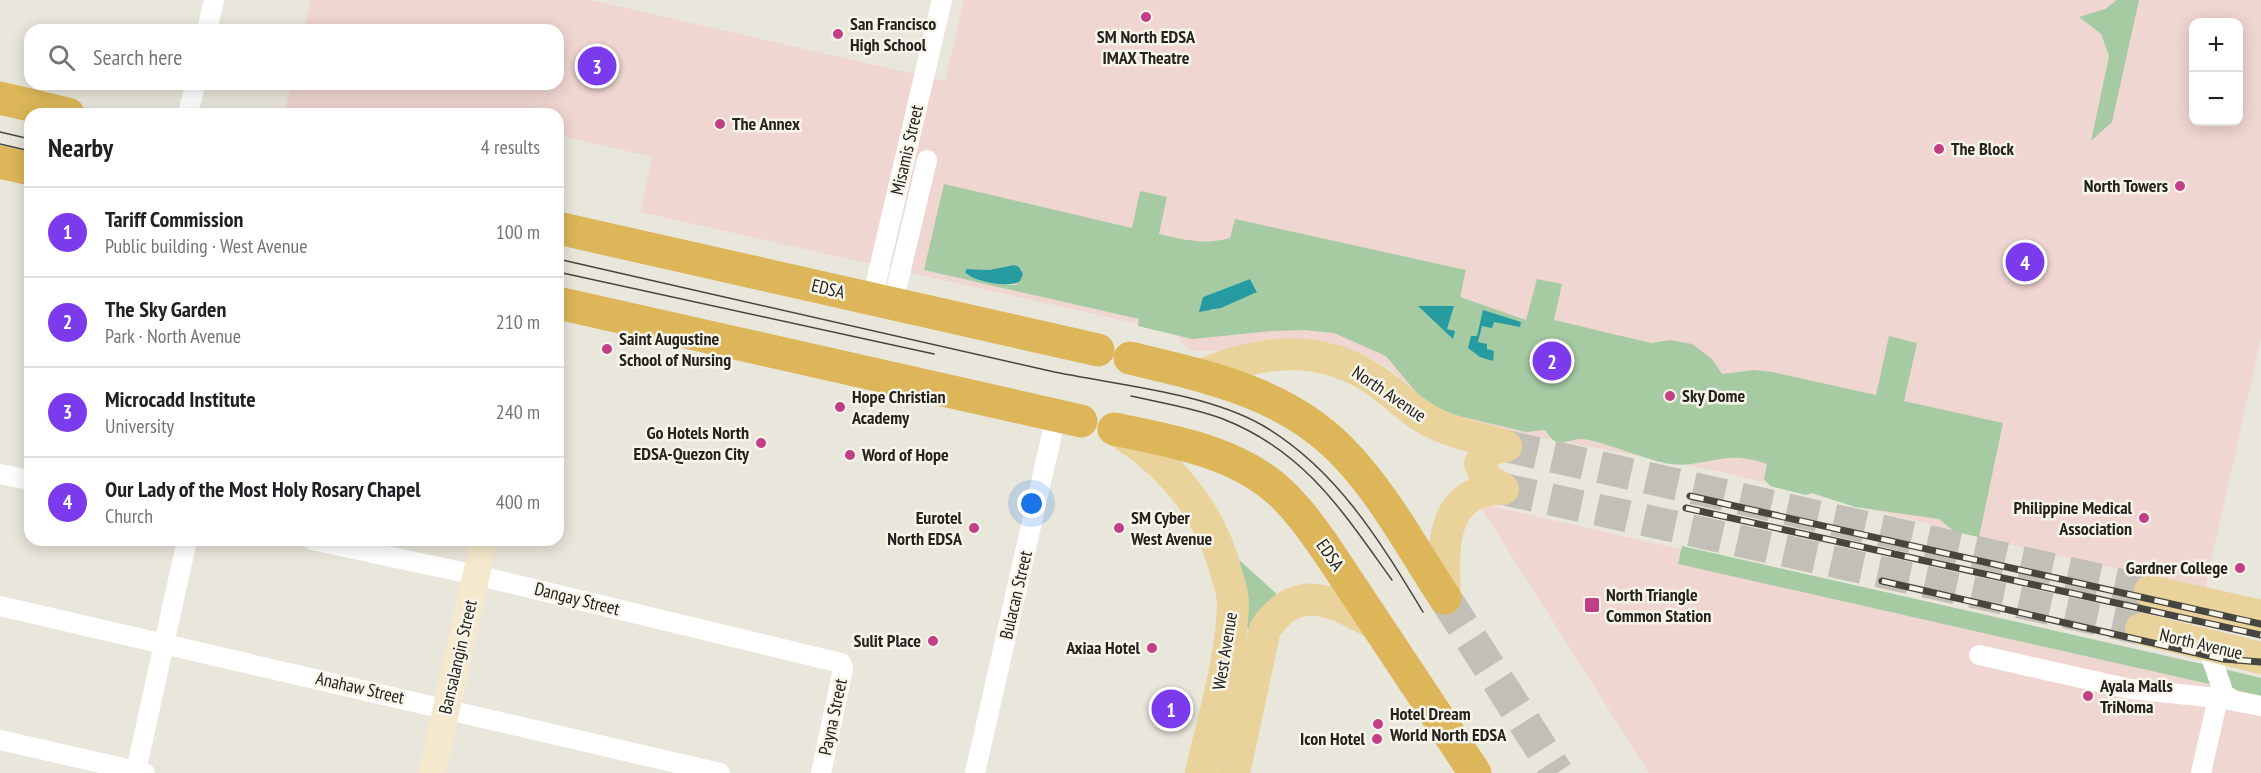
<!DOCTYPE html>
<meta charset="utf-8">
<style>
:root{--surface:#fff;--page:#f6f6f6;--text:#202124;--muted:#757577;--line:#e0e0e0;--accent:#7c3aed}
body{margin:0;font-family:"PT Sans Narrow",sans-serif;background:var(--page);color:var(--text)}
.controls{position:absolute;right:18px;top:18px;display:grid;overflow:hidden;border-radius:12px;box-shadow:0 3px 15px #0003}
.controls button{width:54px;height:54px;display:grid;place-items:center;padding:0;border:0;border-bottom:2px solid var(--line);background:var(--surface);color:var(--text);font:30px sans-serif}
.you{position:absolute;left:1032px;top:504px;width:21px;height:21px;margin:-15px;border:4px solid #fff;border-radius:50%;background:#1a73e8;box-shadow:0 0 0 9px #1a73e833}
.badge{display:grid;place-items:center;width:39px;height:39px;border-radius:50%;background:var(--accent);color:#fff;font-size:20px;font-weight:700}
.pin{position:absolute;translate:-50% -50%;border:3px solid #fff;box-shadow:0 2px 6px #0006}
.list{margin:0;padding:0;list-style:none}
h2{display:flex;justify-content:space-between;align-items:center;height:78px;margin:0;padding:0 24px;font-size:26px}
h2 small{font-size:20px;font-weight:400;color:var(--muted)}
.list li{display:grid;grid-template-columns:39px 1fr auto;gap:18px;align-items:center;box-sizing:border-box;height:90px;padding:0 24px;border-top:2px solid var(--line)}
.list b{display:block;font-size:22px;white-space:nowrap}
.list p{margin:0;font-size:20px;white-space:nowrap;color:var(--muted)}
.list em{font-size:20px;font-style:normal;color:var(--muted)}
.icon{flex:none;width:33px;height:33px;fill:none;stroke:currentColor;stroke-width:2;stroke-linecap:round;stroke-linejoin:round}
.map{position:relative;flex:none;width:2261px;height:773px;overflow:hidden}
.search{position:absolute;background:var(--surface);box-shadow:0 3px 15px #0003;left:24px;top:24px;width:540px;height:66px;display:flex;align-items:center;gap:15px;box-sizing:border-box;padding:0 21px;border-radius:18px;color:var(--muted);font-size:22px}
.panel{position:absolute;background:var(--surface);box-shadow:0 3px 15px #0003;left:24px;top:108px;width:540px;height:438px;border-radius:18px}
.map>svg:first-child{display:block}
.commercial{fill:#f0d6d1;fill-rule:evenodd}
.green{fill:#a6cba3;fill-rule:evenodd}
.water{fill:#269ca1}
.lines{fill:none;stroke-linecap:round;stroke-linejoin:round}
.primary-tunnel{stroke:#c1bfb6;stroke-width:32;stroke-dasharray:32 16;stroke-linecap:butt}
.highway-tunnel{stroke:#c1bfb6;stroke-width:33;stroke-dasharray:33 16;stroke-linecap:butt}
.street{stroke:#fff;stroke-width:20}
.secondary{stroke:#f4e9cd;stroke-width:27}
.primary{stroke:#ead39b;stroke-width:32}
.highway{stroke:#dcb658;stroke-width:33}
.tram{stroke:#464540;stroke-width:1.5}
.rail-casing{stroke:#464540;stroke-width:7}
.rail{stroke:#f7f4e9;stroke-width:4.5;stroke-dasharray:14;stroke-linecap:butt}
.poi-dot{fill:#c13f87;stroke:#f7f4e9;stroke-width:2}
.labels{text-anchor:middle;stroke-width:5;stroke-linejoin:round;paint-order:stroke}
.poi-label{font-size:18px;font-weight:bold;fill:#23221f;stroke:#f7f4e9;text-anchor:start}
.street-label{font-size:18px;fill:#23221f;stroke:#f7f4e9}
</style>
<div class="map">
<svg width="2261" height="773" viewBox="0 0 2261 773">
<rect width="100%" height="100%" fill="#e9e6dc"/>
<!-- commercial -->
<path class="commercial" d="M311 0H591L945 81 964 0H2261V338L2205 588 2017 546 1718 471 1497 429 1450 430 1392 370 1361 353 1299 349 1189 351 1174 332 640 212 652 157 558 135V114H284L291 84H558V30H304ZM2194 22H2238V122H2194Z
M1478 503 2261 681V773H1649Z"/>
<!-- green -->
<path class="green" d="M2117 0H2139L2112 122 2091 141 2109 56 2101 34 2079 17 2105 9Z
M944 184 1132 228 1140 191 1167 197 1159 234C1184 240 1205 245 1230 238L1235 219 1466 270 1460 297 1526 320 1537 279 1562 284 1554 320 1651 343 1670 340 1692 344 1712 359 1722 374 1754 370 1772 372 1876 395 1889 336 1917 343 1904 401 2003 423 1979 537 1955 532 1939 519 1855 507 1812 493 1806 495 1770 486 1764 479 1767 464C1756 460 1742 457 1730 458 1710 459 1692 467 1670 464 1649 461 1595 438 1580 439 1562 441 1558 450 1545 430L1526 432 1438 411 1421 398 1386 356 1334 333 1303 330 1272 331 1192 339 1138 326 1139 319 924 270ZM1014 265 1020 268 1023 274 1016 285 998 284 967 275V269L989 270ZM1250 279 1257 291 1212 311 1203 297Z
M1682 546 2211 666 2218 686 1678 564Z
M1237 558 1279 596 1262 608 1251 630 1242 625Z
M2220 668 2261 678V696L2228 688Z"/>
<!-- water -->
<path class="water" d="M1014 265 1019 267 1023 274 1020 281C1011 289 971 281 965 272L967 269 989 270Z
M1250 279 1257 292 1221 308 1199 312 1203 297Z
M1418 306H1454L1447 329 1455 331 1453 339Z
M1483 310 1521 322 1520 327 1494 322 1492 328 1482 326 1478 342 1487 344V349L1494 351 1493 361 1480 357 1468 348 1471 336H1477Z"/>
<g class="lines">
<!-- primary-tunnel -->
<path class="primary-tunnel" d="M1506 446 2150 591
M1503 489 2141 629"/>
<!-- highway-tunnel -->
<path class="highway-tunnel" d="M1445 598 1557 773"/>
<!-- street -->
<path class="street" d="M207 30 214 0
M188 114 195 84
M872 299 942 0
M893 303 927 160
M0 474 30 480
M312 540 476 575 841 663 843 669 821 773
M0 606 720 773
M2207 645 2224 694 2231 699
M1979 655 2130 689 2218 698
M0 740 145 773
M136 771 187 540
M975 773 1056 416
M2201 773 2218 698 2261 706"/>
<!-- secondary -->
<path class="secondary" d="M432 773 484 540"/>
<!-- primary -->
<path class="primary" d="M1201 375C1261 350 1320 343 1376 381 1397 395 1413 414 1436 424 1458 435 1483 439 1506 446
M1114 429C1168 460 1211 512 1226 572 1229 582 1233 593 1233 603 1232 660 1213 718 1201 773
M1503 489 1487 479 1480 464 1488 450 1506 446
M2150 591 2261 616
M1445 598C1443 552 1438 489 1503 489
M2141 629 2261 658
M1234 773 1265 629C1298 580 1335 602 1377 625"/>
<!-- highway -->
<path class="highway" d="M0 98 68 114
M0 162 30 169
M558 228 1098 350
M558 303 1081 421
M1130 358C1205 376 1284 392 1340 449 1383 492 1412 548 1445 598
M1114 429C1171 441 1236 451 1281 493 1299 510 1313 530 1327 550L1475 773"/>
<!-- tram -->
<path class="tram" d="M0 132 30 139
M0 144 30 151
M558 259C722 296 885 335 1050 371 1115 385 1204 392 1262 425 1336 468 1380 541 1423 612
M558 272 934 354
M1131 396C1161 403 1194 408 1223 419 1305 451 1343 512 1392 580"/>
<!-- rail casing -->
<g class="rail-casing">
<path id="rail" d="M1690 496 2261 624
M1686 508 2261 635
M1882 581 2223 659 2261 662"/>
</g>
<!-- rail -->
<use href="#rail" class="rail"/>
</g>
<!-- markers -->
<g class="poi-dot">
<circle cx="1146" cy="17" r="6"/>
<circle cx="838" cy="34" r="6"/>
<circle cx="720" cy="124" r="6"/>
<circle cx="1939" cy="149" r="6"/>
<circle cx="2180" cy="186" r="6"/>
<circle cx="607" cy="349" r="6"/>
<circle cx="1670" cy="396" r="6"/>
<circle cx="840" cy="407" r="6"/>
<circle cx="761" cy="443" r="6"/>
<circle cx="850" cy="455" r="6"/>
<circle cx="2144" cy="518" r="6"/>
<circle cx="974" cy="528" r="6"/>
<circle cx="1119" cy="528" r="6"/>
<circle cx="2240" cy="568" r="6"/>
<rect x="1584" y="597" width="16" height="16" rx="3"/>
<circle cx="933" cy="641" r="6"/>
<circle cx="1152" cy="648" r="6"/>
<circle cx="2088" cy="696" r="6"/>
<circle cx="1378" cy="724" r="6"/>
<circle cx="1377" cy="739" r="6"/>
</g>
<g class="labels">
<!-- poi labels -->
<g class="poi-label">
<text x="850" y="30">San Francisco<tspan x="850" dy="21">High School</tspan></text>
<text x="1146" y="43" text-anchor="middle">SM North EDSA<tspan x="1146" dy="21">IMAX Theatre</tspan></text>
<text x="732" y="130">The Annex</text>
<text x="1951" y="155">The Block</text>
<text x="2168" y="192" text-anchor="end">North Towers</text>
<text x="619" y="345">Saint Augustine<tspan x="619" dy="21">School of Nursing</tspan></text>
<text x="1682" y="402">Sky Dome</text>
<text x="852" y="403">Hope Christian<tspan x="852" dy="21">Academy</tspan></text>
<text x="749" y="439" text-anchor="end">Go Hotels North<tspan x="749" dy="21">EDSA-Quezon City</tspan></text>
<text x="862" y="461">Word of Hope</text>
<text x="2132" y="514" text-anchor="end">Philippine Medical<tspan x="2132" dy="21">Association</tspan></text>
<text x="962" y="524" text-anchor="end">Eurotel<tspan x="962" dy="21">North EDSA</tspan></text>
<text x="1131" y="524">SM Cyber<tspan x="1131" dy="21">West Avenue</tspan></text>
<text x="2228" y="574" text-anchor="end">Gardner College</text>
<text x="1606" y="601">North Triangle<tspan x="1606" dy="21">Common Station</tspan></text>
<text x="921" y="647" text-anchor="end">Sulit Place</text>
<text x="1140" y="654" text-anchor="end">Axiaa Hotel</text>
<text x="2100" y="692">Ayala Malls<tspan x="2100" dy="21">TriNoma</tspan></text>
<text x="1390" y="720">Hotel Dream<tspan x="1390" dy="21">World North EDSA</tspan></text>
<text x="1365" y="745" text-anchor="end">Icon Hotel</text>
</g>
<!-- street labels -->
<g class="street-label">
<text transform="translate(907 150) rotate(-77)" y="6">Misamis Street</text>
<text transform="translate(828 289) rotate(13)" y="6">EDSA</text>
<text transform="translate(1389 394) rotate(34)" y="6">North Avenue</text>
<text transform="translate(1330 555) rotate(55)" y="6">EDSA</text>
<text transform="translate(1016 595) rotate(-77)" y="6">Bulacan Street</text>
<text transform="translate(577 599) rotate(14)" y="6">Dangay Street</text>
<text transform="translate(2201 644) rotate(13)" y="6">North Avenue</text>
<text transform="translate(1225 651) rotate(-81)" y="6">West Avenue</text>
<text transform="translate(458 657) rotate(-77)" y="6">Bansalangin Street</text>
<text transform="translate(360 688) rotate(13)" y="6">Anahaw Street</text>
<text transform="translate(833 717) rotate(-78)" y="6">Payna Street</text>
</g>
</g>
</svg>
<div class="controls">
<button>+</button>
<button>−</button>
</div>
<div class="you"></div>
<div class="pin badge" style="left:1171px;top:709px">1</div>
<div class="pin badge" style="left:1552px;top:361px">2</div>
<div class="pin badge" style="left:597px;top:66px">3</div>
<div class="pin badge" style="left:2025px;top:262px">4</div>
<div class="search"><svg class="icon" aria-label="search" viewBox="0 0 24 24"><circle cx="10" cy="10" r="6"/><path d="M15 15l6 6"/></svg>Search here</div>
<section class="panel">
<h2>Nearby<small>4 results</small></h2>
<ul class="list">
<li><span class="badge">1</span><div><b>Tariff Commission</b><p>Public building · West Avenue</p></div><em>100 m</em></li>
<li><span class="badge">2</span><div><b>The Sky Garden</b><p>Park · North Avenue</p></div><em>210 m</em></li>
<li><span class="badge">3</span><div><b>Microcadd Institute</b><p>University</p></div><em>240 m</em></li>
<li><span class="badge">4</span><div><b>Our Lady of the Most Holy Rosary Chapel</b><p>Church</p></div><em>400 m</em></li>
</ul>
</section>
</div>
